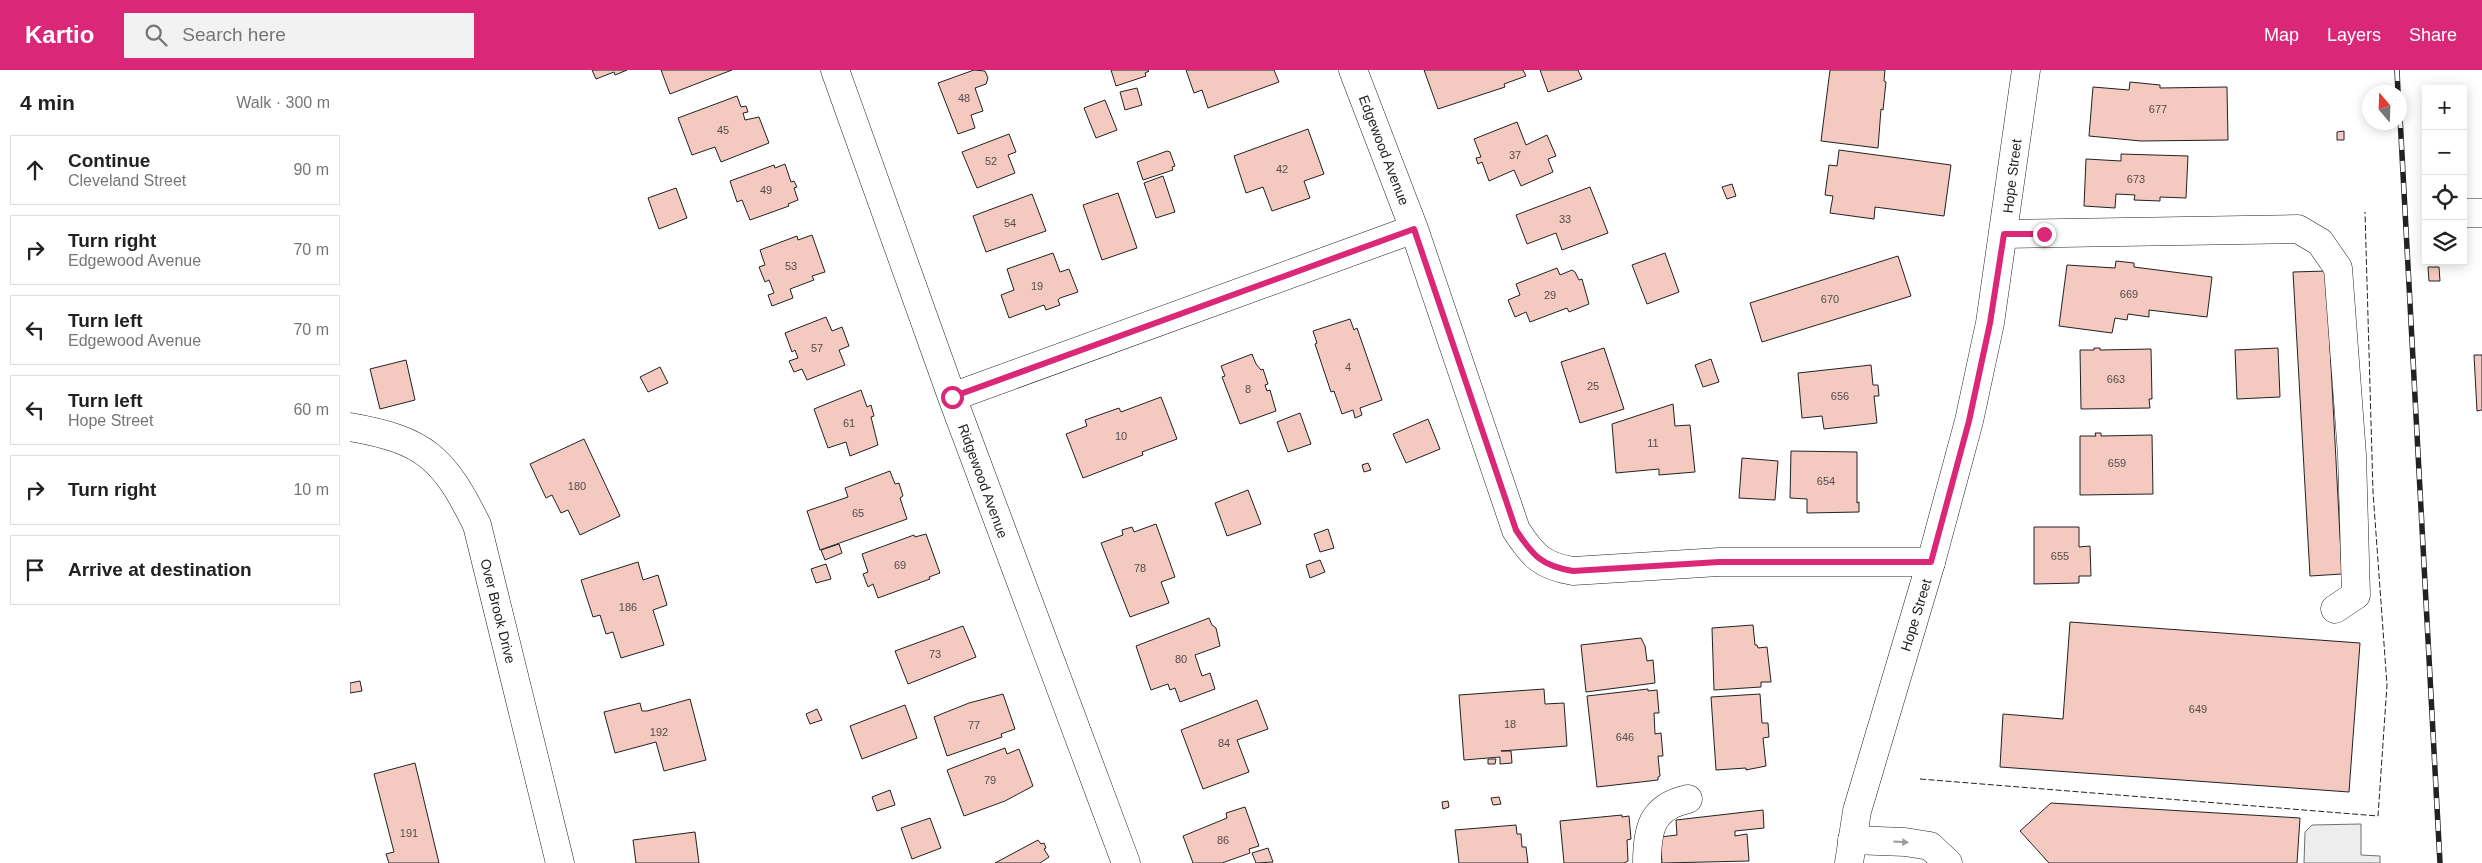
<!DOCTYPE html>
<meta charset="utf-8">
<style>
:root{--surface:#fff;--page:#f2f2f2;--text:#222;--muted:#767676;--line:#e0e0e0;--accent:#db2777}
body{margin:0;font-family:Helvetica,sans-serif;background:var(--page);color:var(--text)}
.controls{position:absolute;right:15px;top:15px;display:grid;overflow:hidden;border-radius:0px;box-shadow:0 2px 12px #0003}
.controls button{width:45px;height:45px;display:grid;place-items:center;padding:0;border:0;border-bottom:1px solid var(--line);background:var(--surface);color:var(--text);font:25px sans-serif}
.compass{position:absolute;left:2012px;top:15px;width:45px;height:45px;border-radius:50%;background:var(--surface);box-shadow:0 2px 12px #0003;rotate:341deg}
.stop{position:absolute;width:15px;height:15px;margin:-11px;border:4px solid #db2777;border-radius:50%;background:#fff}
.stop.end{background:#db2777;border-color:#fff;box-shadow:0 1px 5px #0008}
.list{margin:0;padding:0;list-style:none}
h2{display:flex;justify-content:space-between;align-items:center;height:65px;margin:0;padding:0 20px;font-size:21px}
h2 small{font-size:16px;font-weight:400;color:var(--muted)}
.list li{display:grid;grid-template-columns:32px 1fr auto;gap:15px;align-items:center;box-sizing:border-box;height:70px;margin:0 10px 10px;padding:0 10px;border:1px solid var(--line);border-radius:0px}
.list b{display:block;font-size:19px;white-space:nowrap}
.list p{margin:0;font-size:16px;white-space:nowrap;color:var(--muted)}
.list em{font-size:16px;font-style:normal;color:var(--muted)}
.icon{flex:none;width:28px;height:28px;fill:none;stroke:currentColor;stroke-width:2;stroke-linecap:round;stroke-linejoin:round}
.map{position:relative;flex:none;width:2132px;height:793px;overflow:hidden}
header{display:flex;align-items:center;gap:30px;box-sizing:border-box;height:70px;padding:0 25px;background:var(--accent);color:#fff}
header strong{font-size:24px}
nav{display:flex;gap:28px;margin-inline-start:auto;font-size:18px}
.search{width:350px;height:45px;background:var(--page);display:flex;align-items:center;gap:12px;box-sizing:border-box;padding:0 18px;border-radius:0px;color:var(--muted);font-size:19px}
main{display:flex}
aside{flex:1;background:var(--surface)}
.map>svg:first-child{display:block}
.parking{fill:#ededed;stroke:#6f6f6f}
.building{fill:#f3c9c0;stroke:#222}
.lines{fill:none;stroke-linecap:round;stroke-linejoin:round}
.minor-casing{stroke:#222;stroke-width:29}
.major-casing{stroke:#222;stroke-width:29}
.minor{stroke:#fff;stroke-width:28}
.major{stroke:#fff;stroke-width:28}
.rail-casing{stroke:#222;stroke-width:5.5}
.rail{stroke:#fff;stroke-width:4;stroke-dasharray:11;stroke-linecap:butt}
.fence{stroke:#222;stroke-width:1;stroke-dasharray:6 2.5;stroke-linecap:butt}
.oneway{fill:#9c9c9c}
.route{stroke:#db2777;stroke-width:6}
.labels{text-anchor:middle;stroke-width:4;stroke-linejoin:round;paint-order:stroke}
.number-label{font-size:11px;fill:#564c4a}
.street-label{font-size:14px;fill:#222;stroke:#fff}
</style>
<header>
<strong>Kartio</strong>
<div class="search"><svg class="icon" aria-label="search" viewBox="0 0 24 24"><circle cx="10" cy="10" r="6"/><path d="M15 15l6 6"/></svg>Search here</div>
<nav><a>Map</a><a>Layers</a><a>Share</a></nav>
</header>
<main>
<aside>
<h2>4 min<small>Walk · 300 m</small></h2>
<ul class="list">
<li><svg class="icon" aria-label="ahead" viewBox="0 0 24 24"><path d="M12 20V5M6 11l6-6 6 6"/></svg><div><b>Continue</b><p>Cleveland Street</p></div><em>90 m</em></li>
<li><svg class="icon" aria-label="right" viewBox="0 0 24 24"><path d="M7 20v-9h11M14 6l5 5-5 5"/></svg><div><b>Turn right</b><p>Edgewood Avenue</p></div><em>70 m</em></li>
<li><svg class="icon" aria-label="left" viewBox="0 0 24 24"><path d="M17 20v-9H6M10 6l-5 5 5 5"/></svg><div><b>Turn left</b><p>Edgewood Avenue</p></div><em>70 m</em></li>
<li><svg class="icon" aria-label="left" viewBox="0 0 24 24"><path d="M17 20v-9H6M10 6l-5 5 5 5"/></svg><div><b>Turn left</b><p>Hope Street</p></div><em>60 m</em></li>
<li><svg class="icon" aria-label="right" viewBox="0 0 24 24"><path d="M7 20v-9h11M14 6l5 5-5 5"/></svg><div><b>Turn right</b></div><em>10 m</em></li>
<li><svg class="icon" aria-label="arrive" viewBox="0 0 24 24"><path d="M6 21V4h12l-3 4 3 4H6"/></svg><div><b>Arrive at destination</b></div></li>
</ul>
</aside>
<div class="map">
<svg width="2132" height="793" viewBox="0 0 2132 793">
<rect width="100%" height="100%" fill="#fff"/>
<!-- parking -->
<path class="parking" d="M2011 754V785L2030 786V793H1954L1955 762 1962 755Z"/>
<!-- building -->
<path class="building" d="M242 0H277L265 5 264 2 246 9Z
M311 0H382L320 24Z
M624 0 635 1 638 8 636 14 625 18 633 41 621 45 625 58 608 64 588 13Z
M761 0H798L799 1 795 3 796 6 766 16Z
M836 0H924L929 12 858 38 852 20 844 23Z
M1074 0H1173L1176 6 1154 14 1155 17 1088 39Z
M1190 0H1228L1232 9 1198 22Z
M1480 0H1535L1534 11 1536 12 1533 40 1531 39 1528 78 1471 71Z
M1780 12 1810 15V18L1877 17 1878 70 1791 71 1739 66 1743 17 1779 20Z
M787 18 792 35 775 40 770 22Z
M387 26 391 37 396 36 398 42 393 43 395 50 409 47 419 73 371 92 365 77 342 85 328 48Z
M755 30 767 60 746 68 734 38Z
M1167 52 1176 75 1197 65 1206 86 1198 89 1203 102 1171 116 1164 100 1139 111 1132 92 1128 94 1126 88 1131 87 1124 69Z
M958 59 974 104 954 111 960 128 922 141 913 117 896 123 884 86Z
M1994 61V70H1987V62Z
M659 64 666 82 658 85 665 103 627 118 612 82Z
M1489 80 1601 95 1594 146 1525 137 1524 149 1480 143 1483 126 1475 125 1479 95 1487 96Z
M817 81 820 82 825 96 822 97 823 100 793 110 787 92Z
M1771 84 1838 86 1836 128 1810 127V131L1784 130 1785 125 1766 124 1765 138 1734 136 1736 89 1771 91Z
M435 94 441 112 444 111 447 117 444 118 448 130 438 134 439 136 400 150 392 130 387 132 380 111 424 95 425 98Z
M813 106 825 142 806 148 794 113Z
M1382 114 1386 126 1377 129 1372 117Z
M1240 117 1258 163 1212 180 1206 163 1177 174 1166 145Z
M326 118 337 148 309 159 298 128Z
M768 123 787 178 752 190 733 135Z
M682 124 696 161 636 182 623 146Z
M462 165 475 202 462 206 464 210 440 219 443 228 422 236 418 225 424 223 419 210 415 212 409 197 415 195 410 180 447 166 448 170Z
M703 183 710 202 719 199 728 222 710 228 708 230 710 235 696 240 694 235 659 248 651 225 664 220 657 199Z
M1315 183 1329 222 1297 234 1282 195Z
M1548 186 1561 226 1412 272 1400 233Z
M1766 191 1784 193V197L1862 207 1857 247 1799 240V247L1778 244 1777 250 1765 248 1762 263 1709 256 1717 195 1765 198Z
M2078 197H2089L2090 211H2079Z
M1207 198 1210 205 1222 200 1225 202 1229 210 1232 209 1239 234 1219 242 1217 238 1180 252 1176 242 1165 247 1158 230 1170 225 1166 214Z
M1976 201 1992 504 1960 506 1943 202Z
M476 247 482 261 492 257 499 276 489 280 495 295 457 310 452 299 444 302 439 291 448 288 445 280 442 282 435 263Z
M1000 249 1004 260 1007 258 1032 330 1010 338 1012 345 1005 348 1003 340 992 344 984 321 981 322 965 274 967 273 963 261Z
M1254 278 1274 339 1230 353 1211 292Z
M1744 278H1750V280L1801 279 1802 329H1799L1800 338 1731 339 1730 280H1744Z
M1928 278 1930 327 1887 329 1885 280Z
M902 284 906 294 911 300 913 299 918 314 915 315 917 321 920 320 926 341 890 354 872 307 875 306 871 296Z
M2124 285H2132V340L2127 341Z
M1361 289 1369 312 1353 317 1345 295Z
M56 290 65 330 30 339 20 299Z
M1521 295 1523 315H1528L1529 326H1524L1527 353 1474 359 1472 346 1452 348 1448 303Z
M310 297 318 313 298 322 290 307Z
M511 320 517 337 521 335 524 346 521 347 528 375 500 386 496 372 478 378 464 339Z
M811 327 827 369 792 382 793 385 733 408 716 364 737 356 735 350 769 338 771 342Z
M1323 334 1325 356 1340 355 1345 402 1309 405V399L1266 403 1262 354Z
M950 343 961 374 938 382 927 352Z
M1078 349 1090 379 1056 393 1043 364Z
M1745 363H1751V366L1802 365 1803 424 1730 425V366H1746Z
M234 369 270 446 230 465 218 440 211 443 202 425 196 428 180 394Z
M1441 381 1507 382V433L1509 432V442L1457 443V429L1440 428Z
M1392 388 1428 391 1425 430 1389 428Z
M1018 393 1021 400 1014 402 1012 395Z
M540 401 545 414 549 413 553 426 550 428 557 449 470 480 457 441 498 427 495 418Z
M898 420 911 454 877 466 865 433Z
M806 454 825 507 811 512 819 533 780 547 751 473 773 465 772 460 782 457 784 462Z
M1684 457H1729V477L1740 476 1741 506H1729V513L1684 514Z
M978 459 984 478 970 482 964 464Z
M576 464 590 503 579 507 580 509 528 528 523 514 518 517 513 504 518 502 512 484 564 465 565 467Z
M489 474 492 483 475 490 471 480Z
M970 490 975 502 960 508 956 495Z
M288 492 293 510 308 505 317 535 303 540 314 575 271 588 263 562 256 564 250 545 243 547 231 510Z
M476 494 481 509 466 513 461 499Z
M859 548 862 555 866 558 870 576 845 585 852 606 860 603 865 619 830 632 825 618 820 620 818 614 801 620 786 576Z
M1720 552 2010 573 1999 722 1650 697 1653 644 1713 649Z
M1403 555 1405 575H1407L1408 578 1417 577 1421 612H1411V617L1364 620 1362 558Z
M613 556 626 587 558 614 545 581Z
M1291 568 1295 576 1297 591 1303 590 1305 613 1236 622 1231 575Z
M10 611 12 621 0 623V613Z
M1194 619 1195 634 1214 633 1217 676 1151 681H1161L1162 693 1150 694V687L1114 690 1109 625Z
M1298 619V621L1307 620 1309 643H1304L1305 664 1311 663 1313 686H1308L1310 706 1308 707V710L1247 717 1237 626Z
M653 624 665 659 651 664 652 667 597 686 584 647 619 633Z
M1410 624 1412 653H1418L1419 667 1413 668 1416 696 1396 700V698L1366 700 1361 627Z
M340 629 356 690 314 701 306 672 265 683 254 642 290 633 292 641H297Z
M907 630 918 659 887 670 899 702 853 719 831 660Z
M555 635 567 668 512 689 500 656Z
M467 639 472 650 460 654 456 644Z
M655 678 657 684 669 679 683 716 655 731 614 746 597 700Z
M1138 689H1146L1145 694H1138Z
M65 693 89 793H39L36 784 44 782 24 704Z
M540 720 545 735 527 741 522 727Z
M1149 727 1151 734 1143 735 1141 728Z
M1098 731 1099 737 1093 739 1092 732Z
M1701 733 1950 748 1947 793H1699L1670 761Z
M895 737 909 776 899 779 900 783 872 793H843L833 766 877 748 876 743Z
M1413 740 1414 758 1385 761V766L1397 764 1399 791 1312 793 1310 767 1327 765 1326 750Z
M1272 745V747L1279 746 1281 769 1277 770 1278 791 1274 793H1214L1210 751Z
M580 748 591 778 562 789 551 758Z
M1166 755 1167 764H1171L1172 777H1176L1178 793H1109L1105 760Z
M345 762 349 793H286L283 770Z
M688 770 691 774 694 773 696 778 694 779 699 787 690 793H645Z
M918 778 923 792 906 793 902 783Z"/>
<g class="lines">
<!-- minor casing -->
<g class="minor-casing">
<path id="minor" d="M485 0 602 327 776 793
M1003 0 1064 159 1166 460C1183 486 1192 496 1223 501L1369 492H1581
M2115 143H2132
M1654 164 1948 159 1970 172 1988 198 2002 385 2006 525 1985 539
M602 327 1064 159
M0 357C75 370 94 388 127 455L210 793
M1502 770 1555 772 1580 776 1598 793
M1297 793C1297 760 1301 737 1338 729"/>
</g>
<!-- major casing -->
<g class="major-casing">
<path id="major" d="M1499 793 1507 741 1581 492 1619 351 1640 253 1676 0"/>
</g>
<!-- minor -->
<use href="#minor" class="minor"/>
<!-- major -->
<use href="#major" class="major"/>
<!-- rail casing -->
<g class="rail-casing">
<path id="rail" d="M2047 0 2048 22
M2050 47 2090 793"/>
</g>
<!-- rail -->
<use href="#rail" class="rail"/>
<!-- fence -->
<path class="fence" d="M1570 709 2028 746 2037 615 2023 422 2015 142"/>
</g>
<!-- one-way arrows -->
<defs><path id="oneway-solid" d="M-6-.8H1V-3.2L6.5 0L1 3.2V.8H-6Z" transform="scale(1.25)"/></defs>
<use class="oneway" href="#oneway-solid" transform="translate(1551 772) rotate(3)"/>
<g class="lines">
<!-- route -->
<path class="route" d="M602 327 1064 159 1166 460C1183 486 1192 496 1223 501L1369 492H1581L1619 351 1640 253 1654 164H1694"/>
</g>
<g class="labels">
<!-- number labels -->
<g class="number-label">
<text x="614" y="32">48</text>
<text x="1808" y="43">677</text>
<text x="373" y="64">45</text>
<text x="1165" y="89">37</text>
<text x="641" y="95">52</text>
<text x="932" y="103">42</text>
<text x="1786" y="113">673</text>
<text x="416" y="124">49</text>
<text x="1215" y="153">33</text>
<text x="660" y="157">54</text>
<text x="441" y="200">53</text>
<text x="687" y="220">19</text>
<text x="1779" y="228">669</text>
<text x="1200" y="229">29</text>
<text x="1480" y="233">670</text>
<text x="467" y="282">57</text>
<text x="998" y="301">4</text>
<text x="1766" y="313">663</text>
<text x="1243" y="320">25</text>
<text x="898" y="323">8</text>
<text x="1490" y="330">656</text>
<text x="499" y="357">61</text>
<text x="771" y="370">10</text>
<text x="1303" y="377">11</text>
<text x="1767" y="397">659</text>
<text x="1476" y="415">654</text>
<text x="227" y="420">180</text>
<text x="508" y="447">65</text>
<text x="1710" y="490">655</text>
<text x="550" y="499">69</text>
<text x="790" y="502">78</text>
<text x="278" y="541">186</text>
<text x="585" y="588">73</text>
<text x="831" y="593">80</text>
<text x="1848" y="643">649</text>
<text x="1160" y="658">18</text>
<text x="624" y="659">77</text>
<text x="309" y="666">192</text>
<text x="1275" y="671">646</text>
<text x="874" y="677">84</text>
<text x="640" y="714">79</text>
<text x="59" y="767">191</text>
<text x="873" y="774">86</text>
</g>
<!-- street labels -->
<g class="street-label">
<text transform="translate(1034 80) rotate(69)" y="5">Edgewood Avenue</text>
<text transform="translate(1662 106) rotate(-83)" y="5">Hope Street</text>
<text transform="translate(633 411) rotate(70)" y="5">Ridgewood Avenue</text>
<text transform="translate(148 541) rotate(76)" y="5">Over Brook Drive</text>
<text transform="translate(1566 545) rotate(-73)" y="5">Hope Street</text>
</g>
</g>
</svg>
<div class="controls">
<button>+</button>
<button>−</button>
<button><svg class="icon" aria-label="locate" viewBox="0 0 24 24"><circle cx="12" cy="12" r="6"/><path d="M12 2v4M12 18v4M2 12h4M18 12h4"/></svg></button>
<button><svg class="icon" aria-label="layers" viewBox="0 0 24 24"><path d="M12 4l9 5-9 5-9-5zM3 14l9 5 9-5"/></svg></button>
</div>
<svg class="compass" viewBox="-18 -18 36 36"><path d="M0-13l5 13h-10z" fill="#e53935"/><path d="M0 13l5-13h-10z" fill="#767676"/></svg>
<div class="stop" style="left:602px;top:327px"></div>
<div class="stop end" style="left:1694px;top:164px"></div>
</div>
</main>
